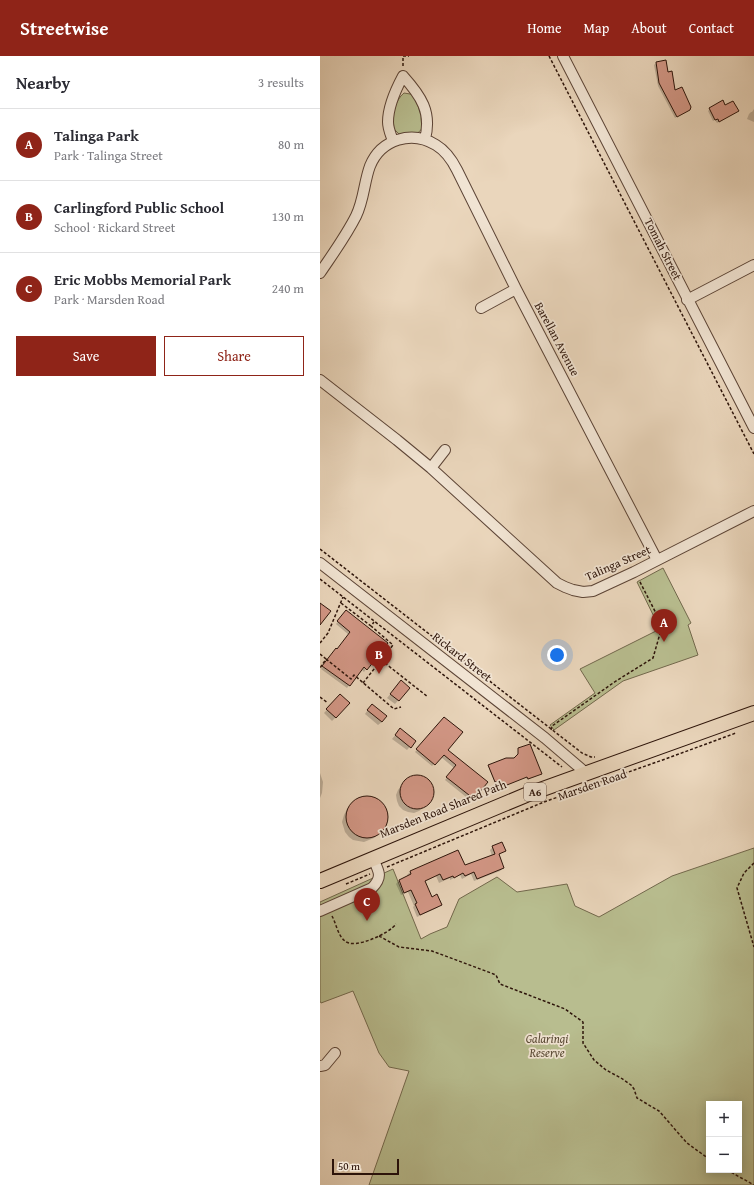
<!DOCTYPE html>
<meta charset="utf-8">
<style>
:root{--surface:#fff;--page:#f7f7f7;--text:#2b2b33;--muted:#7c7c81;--line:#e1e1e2;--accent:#8f2418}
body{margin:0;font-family:"Gentium Book Plus",serif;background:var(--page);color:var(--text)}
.controls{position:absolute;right:12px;bottom:12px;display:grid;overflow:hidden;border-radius:0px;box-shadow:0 2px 10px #0003}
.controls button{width:36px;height:36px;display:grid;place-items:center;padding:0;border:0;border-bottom:1px solid var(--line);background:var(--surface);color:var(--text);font:20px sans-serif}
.scale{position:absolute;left:12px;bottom:10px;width:67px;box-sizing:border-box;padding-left:4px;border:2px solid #2d140a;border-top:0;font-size:11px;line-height:14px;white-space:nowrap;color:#2d140a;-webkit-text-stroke:3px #f1e4d3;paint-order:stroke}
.you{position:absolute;left:237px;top:599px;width:14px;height:14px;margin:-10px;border:3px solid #fff;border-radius:50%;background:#1a73e8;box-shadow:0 0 0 6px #1a73e833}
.badge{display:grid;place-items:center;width:26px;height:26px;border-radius:50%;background:var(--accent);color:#fff;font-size:13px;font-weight:700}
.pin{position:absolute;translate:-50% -33px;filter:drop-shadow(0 1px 2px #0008)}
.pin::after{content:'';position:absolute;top:21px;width:14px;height:12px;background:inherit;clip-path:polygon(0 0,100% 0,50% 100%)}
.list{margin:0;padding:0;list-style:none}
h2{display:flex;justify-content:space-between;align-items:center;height:52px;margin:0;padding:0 16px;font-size:17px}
h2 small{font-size:13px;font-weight:400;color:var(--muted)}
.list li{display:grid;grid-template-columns:26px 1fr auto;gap:12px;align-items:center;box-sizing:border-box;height:72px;padding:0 16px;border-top:1px solid var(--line)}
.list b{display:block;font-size:15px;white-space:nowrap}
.list p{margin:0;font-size:13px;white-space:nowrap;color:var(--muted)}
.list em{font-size:13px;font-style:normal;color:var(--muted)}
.actions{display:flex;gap:8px;padding:12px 16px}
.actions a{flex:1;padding:9px 0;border:1px solid var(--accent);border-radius:0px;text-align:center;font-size:14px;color:var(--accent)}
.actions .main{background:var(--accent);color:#fff}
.map{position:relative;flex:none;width:434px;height:1129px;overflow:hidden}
header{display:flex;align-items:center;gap:24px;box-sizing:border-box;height:56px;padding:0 20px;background:var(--accent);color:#fff}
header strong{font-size:19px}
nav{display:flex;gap:22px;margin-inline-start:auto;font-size:14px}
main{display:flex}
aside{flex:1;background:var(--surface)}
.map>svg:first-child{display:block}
.green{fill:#b8bd8f;stroke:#72684c;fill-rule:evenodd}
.shadow{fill:#0003}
.building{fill:#d39786;stroke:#2d140a}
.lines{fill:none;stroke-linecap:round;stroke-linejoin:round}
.minor-casing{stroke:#5c4436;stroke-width:12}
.highway-casing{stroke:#2d140a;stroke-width:16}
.path{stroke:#2d140a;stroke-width:1.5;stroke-dasharray:3 2;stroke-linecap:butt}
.minor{stroke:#f1e4d3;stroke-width:10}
.highway{stroke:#ead6bc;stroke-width:14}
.labels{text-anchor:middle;stroke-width:3.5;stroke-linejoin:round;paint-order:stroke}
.shield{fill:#f1e4d3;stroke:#685246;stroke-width:1}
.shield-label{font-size:11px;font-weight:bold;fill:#2d140a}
.street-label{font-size:12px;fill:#2d140a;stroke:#f1e4d3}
.park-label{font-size:12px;font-style:italic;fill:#574732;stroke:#f1e4d3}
</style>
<header>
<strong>Streetwise</strong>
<nav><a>Home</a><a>Map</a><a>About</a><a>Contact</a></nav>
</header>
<main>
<aside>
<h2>Nearby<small>3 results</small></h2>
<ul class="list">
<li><span class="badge">A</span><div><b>Talinga Park</b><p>Park · Talinga Street</p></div><em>80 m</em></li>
<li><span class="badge">B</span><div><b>Carlingford Public School</b><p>School · Rickard Street</p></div><em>130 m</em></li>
<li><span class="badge">C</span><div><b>Eric Mobbs Memorial Park</b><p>Park · Marsden Road</p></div><em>240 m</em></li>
</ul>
<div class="actions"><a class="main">Save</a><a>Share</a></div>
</aside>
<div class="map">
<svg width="434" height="1129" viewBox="0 0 434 1129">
<rect width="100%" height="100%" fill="#ead6bc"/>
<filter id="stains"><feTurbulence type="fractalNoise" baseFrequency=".005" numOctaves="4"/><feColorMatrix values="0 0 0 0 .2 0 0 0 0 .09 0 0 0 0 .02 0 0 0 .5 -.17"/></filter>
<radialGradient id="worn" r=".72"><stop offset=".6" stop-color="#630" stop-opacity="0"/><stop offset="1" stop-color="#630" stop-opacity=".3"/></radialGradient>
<!-- green -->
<path class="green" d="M84 37 90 38 93 39C102 58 114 84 79 78L73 72C71 61 75 44 84 37Z
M343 512 371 567 368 569 378 599 303 625 234 674 230 669 275 637 260 613 340 573 317 526Z
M434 792V1129H49L89 1015 69 1011 59 997 33 935 1 947 0 945V846L73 813 101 883 110 878 127 871 139 843 177 821 197 836 247 828 255 850 279 861 352 820ZM389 1048H419V1114H389Z"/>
<!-- shadow -->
<path class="shadow" d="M336 7 348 17 355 36 369 53 355 62 338 30 334 9Z
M405 50 418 55 397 67 395 64 393 65 388 55 390 53Z
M434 53V66L427 63 429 58 431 56H432Z
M24 558 67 587 46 613 44 616 41 613 27 632 1 613 14 596 17 594 29 579 16 568Z
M78 629 89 632 75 648 67 642Z
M17 643 16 661 12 665 4 657Z
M49 652 62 666 58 669 45 658Z
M122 664 126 694 166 726 151 745 125 724 134 712 121 701 112 710 95 696Z
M77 677 95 685 87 694 72 683Z
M199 693 221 718 207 724 206 721 182 731 179 725 175 727 168 710 195 703 198 699Z
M0 717 3 726 2 737 0 742Z
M93 720H99L108 724 111 729 113 734V739L111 744 107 749 99 755 94 757 88 756 83 754 79 750 77 745 76 739 78 734 85 725 89 722Z
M44 742H51L57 744 62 748 66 754 67 761 66 768 63 773 54 782 44 786 33 784 29 781 25 776 22 766 24 759 27 753 38 744Z
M173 791 185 795 178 799 183 812 180 815 154 825 151 818 142 823 140 819 130 824V822L119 827 116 820 104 826 111 842 120 849 117 852 97 861 93 851 94 850 88 836 81 839 76 828 79 824 88 821 87 819 90 816 145 811 172 800 170 794Z"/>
<!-- building -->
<path class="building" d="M346 4 348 16 352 15 355 34 362 31 371 51 370 54 357 61 339 27 336 6Z
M403 44 405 49 413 45 419 55 399 66 398 63 395 64 389 52Z
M0 547 11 555 0 569Z
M26 554 68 587 47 614 44 611 30 630 2 610 16 592 17 593 30 576 17 565Z
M81 624 90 632 79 645 70 638Z
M20 638 30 647 16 662 6 653Z
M52 648 67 660 62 666 47 654Z
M124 661 143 676 128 694 168 726 154 743 126 721 136 709 124 699 115 709 96 693Z
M80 672 96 685 91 692 75 679Z
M210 688 222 718 208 723 207 721 182 731 180 725 175 726 168 709 186 702H194L198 698V692Z
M80 736a17 17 0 1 1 34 0a17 17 0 1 1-34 0Z
M26 761a21 21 0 1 1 42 0a21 21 0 1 1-42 0Z
M182 786 186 795 179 798 184 812 157 823 154 816 145 820 143 817 134 822 133 820 123 824 120 818 105 825 112 841 117 838 122 849 100 859 95 848 97 847 91 834 84 837 79 824 91 818 90 815 138 794 145 809 175 798 172 790Z"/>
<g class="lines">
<!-- minor casing -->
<g class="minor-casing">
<path id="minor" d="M243 0 434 372
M73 85C71 79 68 73 68 66 68 51 76 33 83 20 101 40 112 56 105 83
M0 217C12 199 26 180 36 160 44 144 44 126 50 110 61 83 92 74 116 89 126 95 132 104 137 114L196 233 337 504
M367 244 434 209
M161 252 196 233
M0 324 77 384 111 412 237 527 245 531 253 534 263 536 273 535 314 516 434 455
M111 412 125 394
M0 507 225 682 266 717
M0 855 52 832C63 821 59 815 53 803
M0 1010 5 1009 15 997"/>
</g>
<!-- highway casing -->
<g class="highway-casing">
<path id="highway" d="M0 825 206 739 434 657"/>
</g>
<!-- path -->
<path class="path" d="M229 0 434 398
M83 10V0H89
M0 493 262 697 271 701H275
M0 523 242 711
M21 547 51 570
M0 587 8 577 23 541
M0 598 6 603 0 612
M6 603 31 623 34 619 74 653 81 651
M61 604 108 641
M43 627 73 589 51 570 54 566
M0 641 8 647
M231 674 232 670 296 625 333 602 341 574 340 565 319 524
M434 807 424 817 417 832 434 891
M67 811 224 746 348 702 416 677
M26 828 50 818
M12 860C16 867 18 880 25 885 34 894 70 877 76 868
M59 880 79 891 112 895 171 917 176 919 180 928 245 953 263 966V987L274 1004 286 1014 301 1022 311 1029 314 1033 317 1042 339 1055 367 1087 389 1103
M407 1114 434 1129"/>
<!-- minor -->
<use href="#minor" class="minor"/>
<!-- highway -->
<use href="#highway" class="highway"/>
</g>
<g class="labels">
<!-- shield labels -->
<rect class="shield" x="204" y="727" width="22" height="18" rx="3"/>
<g class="shield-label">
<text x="215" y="740">A6</text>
</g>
<!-- street labels -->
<g class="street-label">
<text transform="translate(343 193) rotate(63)" y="4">Tomah Street</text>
<text transform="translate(237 283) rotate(62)" y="4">Barellan Avenue</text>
<text transform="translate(298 507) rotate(-24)" y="4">Talinga Street</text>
<text transform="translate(142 601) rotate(38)" y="4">Rickard Street</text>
<text transform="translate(272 729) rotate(-19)" y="4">Marsden Road</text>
<text transform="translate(123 753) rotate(-22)" y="4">Marsden Road Shared Path</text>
</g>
<!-- park labels -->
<g class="park-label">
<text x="227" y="987">Galaringi<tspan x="227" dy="14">Reserve</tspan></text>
</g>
</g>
<rect width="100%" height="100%" filter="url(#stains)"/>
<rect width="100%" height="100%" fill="url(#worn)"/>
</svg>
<div class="controls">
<button>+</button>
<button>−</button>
</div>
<div class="scale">50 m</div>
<div class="you"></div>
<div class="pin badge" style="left:344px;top:586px">A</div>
<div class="pin badge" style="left:59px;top:618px">B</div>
<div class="pin badge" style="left:47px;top:865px">C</div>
</div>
</main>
